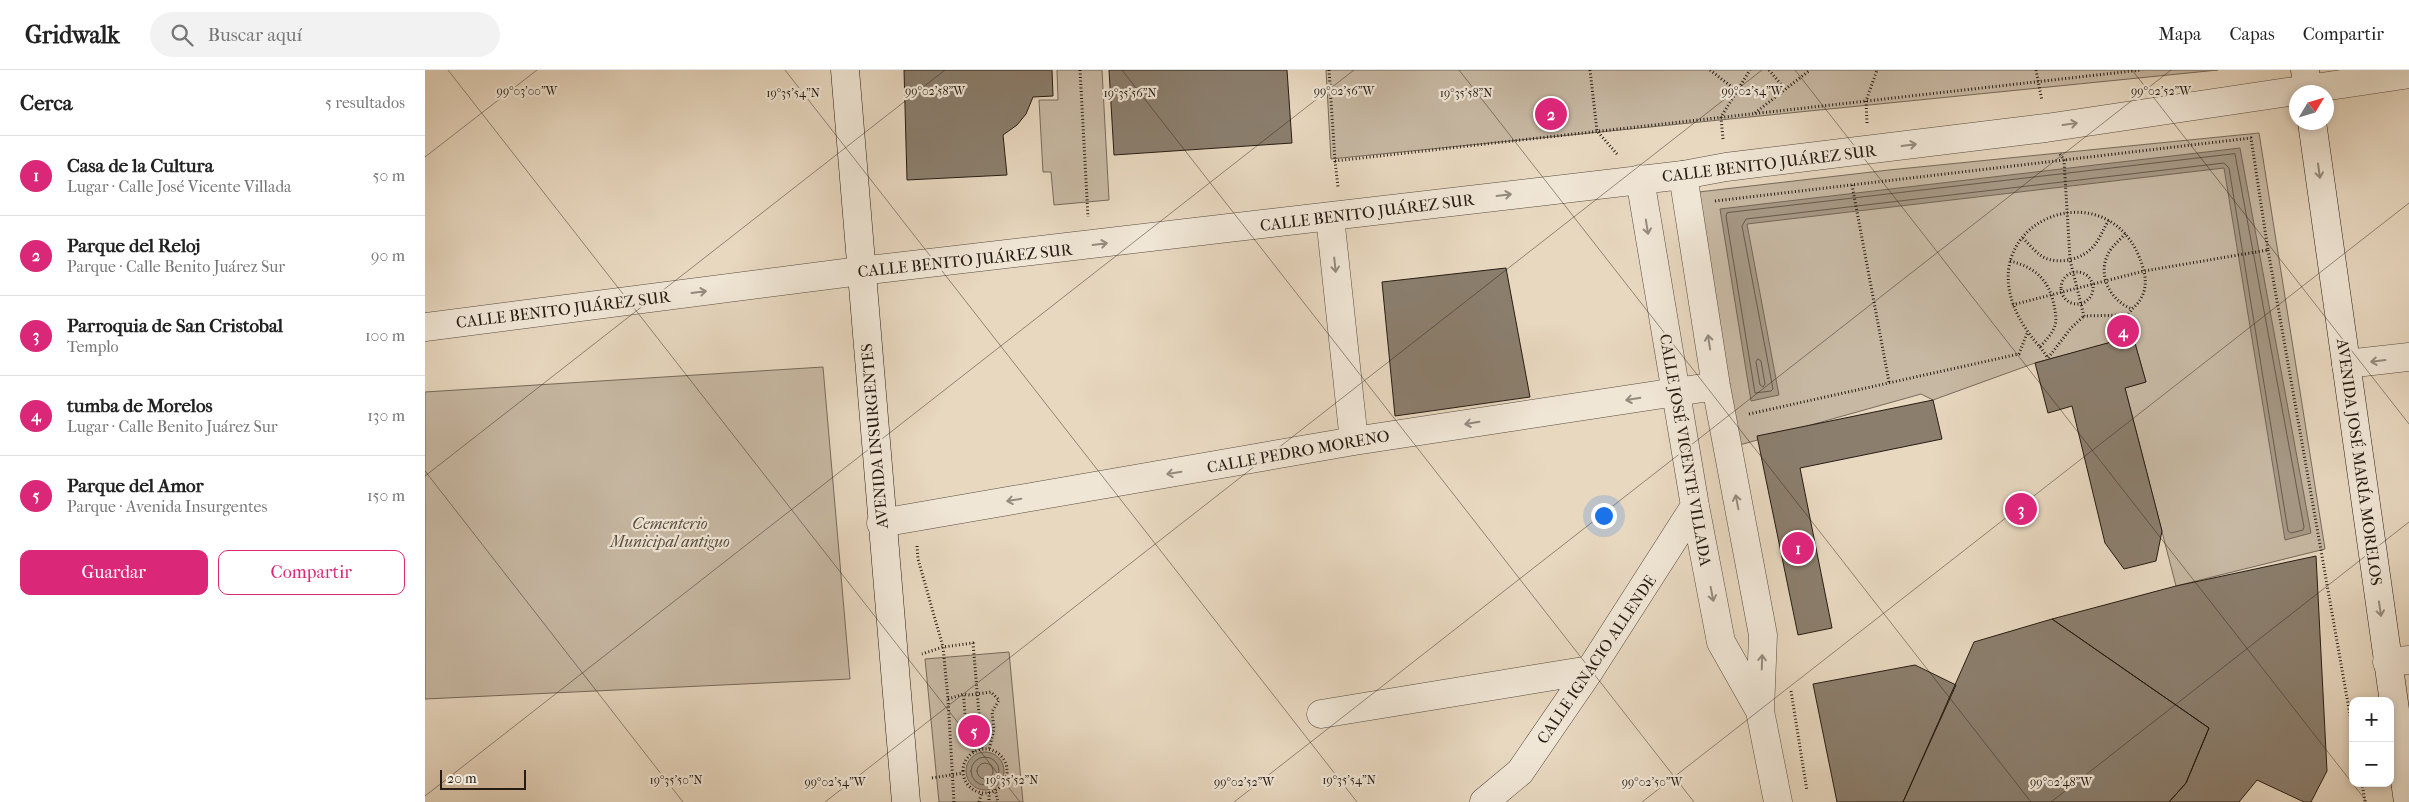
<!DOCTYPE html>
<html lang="es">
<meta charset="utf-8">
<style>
:root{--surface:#fff;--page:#f2f2f2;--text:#222;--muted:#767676;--line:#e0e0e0;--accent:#db2777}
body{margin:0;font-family:"IM FELL French Canon",serif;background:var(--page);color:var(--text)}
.controls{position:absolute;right:15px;bottom:15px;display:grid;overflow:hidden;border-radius:10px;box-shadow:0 2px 8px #0003}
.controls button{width:45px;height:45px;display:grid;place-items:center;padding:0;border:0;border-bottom:1px solid var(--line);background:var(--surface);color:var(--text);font:25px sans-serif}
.compass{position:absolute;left:1864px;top:15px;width:45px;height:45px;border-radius:50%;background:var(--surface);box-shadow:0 2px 8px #0003;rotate:52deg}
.scale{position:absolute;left:15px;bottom:12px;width:86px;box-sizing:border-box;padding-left:5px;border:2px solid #261c13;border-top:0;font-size:14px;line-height:18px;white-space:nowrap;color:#261c13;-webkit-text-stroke:4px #f0e6d6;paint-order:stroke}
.you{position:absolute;left:1178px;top:445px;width:18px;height:18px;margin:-12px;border:4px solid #fff;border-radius:50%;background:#1a73e8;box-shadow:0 0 0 8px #1a73e833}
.badge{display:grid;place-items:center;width:32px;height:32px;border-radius:50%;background:var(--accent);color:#fff;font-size:16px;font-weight:700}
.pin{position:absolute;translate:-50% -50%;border:2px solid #fff;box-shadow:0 1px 5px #0006}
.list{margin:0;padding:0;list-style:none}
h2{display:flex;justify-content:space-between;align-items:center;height:65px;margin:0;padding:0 20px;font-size:21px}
h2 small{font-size:16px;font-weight:400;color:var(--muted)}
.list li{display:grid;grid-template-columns:32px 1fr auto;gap:15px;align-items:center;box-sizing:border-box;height:80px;padding:0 20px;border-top:1px solid var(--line)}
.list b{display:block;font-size:19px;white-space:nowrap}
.list p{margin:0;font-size:16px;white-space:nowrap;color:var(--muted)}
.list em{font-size:16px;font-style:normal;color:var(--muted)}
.actions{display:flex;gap:10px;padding:15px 20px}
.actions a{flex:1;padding:11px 0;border:1px solid var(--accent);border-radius:10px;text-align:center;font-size:18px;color:var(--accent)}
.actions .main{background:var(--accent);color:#fff}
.icon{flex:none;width:28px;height:28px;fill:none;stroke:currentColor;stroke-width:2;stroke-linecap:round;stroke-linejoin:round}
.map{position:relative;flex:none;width:1984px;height:732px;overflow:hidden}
header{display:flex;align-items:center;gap:30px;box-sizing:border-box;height:70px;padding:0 25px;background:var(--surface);border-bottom:1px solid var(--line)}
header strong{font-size:24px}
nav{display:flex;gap:28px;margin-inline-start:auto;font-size:18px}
.search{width:350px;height:45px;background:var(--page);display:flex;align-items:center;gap:12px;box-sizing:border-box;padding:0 18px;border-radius:28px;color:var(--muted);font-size:19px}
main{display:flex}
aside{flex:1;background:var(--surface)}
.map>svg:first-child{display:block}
.green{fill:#c7b8a3;stroke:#766a5b}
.water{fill:#a69885;stroke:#736657}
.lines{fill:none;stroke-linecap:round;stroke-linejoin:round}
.shore{stroke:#665a4c;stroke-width:1}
.building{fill:#8b7e6d;stroke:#261c13}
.minor-casing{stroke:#564b3e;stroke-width:29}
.tertiary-casing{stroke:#564b3e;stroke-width:29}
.secondary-casing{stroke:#261c13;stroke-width:29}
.path{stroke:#261c13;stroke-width:3;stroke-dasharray:1 2.5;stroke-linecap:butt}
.minor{stroke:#f0e6d6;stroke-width:28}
.tertiary{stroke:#f0e6d6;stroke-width:28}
.secondary{stroke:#f0e6d6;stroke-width:28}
.oneway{stroke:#958b7e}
.ticks{fill:none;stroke:#261c13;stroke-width:1;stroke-opacity:0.45}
.labels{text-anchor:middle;stroke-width:4.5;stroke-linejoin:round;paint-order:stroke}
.street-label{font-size:16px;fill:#261c13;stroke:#f0e6d6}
.park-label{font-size:16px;font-style:italic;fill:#564b3e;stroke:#f0e6d6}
.ticks-label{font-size:12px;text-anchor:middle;fill:#261c13;stroke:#f0e6d6;stroke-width:4.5;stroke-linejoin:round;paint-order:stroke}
</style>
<header>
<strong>Gridwalk</strong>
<div class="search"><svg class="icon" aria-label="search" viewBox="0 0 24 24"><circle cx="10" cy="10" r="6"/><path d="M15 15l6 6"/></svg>Buscar aquí</div>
<nav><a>Mapa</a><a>Capas</a><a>Compartir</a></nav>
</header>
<main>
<aside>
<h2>Cerca<small>5 resultados</small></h2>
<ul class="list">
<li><span class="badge">1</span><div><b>Casa de la Cultura</b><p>Lugar · Calle José Vicente Villada</p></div><em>50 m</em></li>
<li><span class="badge">2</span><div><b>Parque del Reloj</b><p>Parque · Calle Benito Juárez Sur</p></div><em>90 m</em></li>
<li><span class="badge">3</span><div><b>Parroquia de San Cristobal</b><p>Templo</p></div><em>100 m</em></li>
<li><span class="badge">4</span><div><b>tumba de Morelos</b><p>Lugar · Calle Benito Juárez Sur</p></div><em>130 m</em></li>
<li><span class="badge">5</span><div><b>Parque del Amor</b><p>Parque · Avenida Insurgentes</p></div><em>150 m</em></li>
</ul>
<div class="actions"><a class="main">Guardar</a><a>Compartir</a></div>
</aside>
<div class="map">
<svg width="1984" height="732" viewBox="0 0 1984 732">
<rect width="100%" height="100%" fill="#e8d8c0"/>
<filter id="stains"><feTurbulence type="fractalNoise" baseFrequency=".004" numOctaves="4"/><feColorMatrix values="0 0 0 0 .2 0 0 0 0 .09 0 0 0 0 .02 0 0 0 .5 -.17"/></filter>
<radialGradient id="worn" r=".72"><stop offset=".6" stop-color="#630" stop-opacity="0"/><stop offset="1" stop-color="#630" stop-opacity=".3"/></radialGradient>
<!-- green -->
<path class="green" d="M632 0H677L684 130 629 135 626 102H618L614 30H633Z
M901 0H1793L906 89Z
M1834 63 1900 479 1751 516 1700 318 1721 312 1708 267 1610 293 1508 330 1496 324 1311 376 1265 123 1464 100Z
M398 297 425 609 0 629V322Z
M584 582 598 732H514L500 589Z"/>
<!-- water -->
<path class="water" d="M1815 78 1886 463 1860 470 1799 98 1322 154 1354 325 1326 331 1295 139Z
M541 701a19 19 0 1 1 38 0a19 19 0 1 1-38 0Z"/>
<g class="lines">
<!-- shore -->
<path class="shore" d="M1810 84 1879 457 1878 460 1866 463 1863 461 1804 98 1799 93 1321 149 1317 156 1348 319 1346 321 1330 323 1301 146 1302 143Z
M1333 289 1336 291 1340 314 1338 317 1335 315 1331 292Z
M546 701a14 14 0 1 1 28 0a14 14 0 1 1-28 0Z
M552 701a8 8 0 1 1 16 0a8 8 0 1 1-16 0Z"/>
</g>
<!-- building -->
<path class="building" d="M479 0H627L628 26 608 27 601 44 592 55 578 65 582 105 482 110Z
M684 0H862L867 73 689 85Z
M1081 198 1105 327 970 346 957 212Z
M1708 266 1721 312 1700 318 1737 461 1731 491 1699 499 1680 473 1647 336 1623 343 1610 293Z
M1508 330 1517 369 1375 398 1407 558 1373 565 1332 366Z
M1891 486 1902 701 1886 732H1879L1832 710 1814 732H1744L1761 713 1784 658 1627 549 1751 516Z
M1627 549 1784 658 1761 713 1744 732H1478L1549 572Z
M1490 595 1531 615 1478 732H1412L1388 614Z"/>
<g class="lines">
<!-- minor casing -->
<g class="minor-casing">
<path id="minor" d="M1258 105 1291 316 1338 565 1335 641 1353 732
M1215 109 1270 436 1296 572 1335 641
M905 147 929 371
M0 257 435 201
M1921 294 1984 287
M456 453 929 371 1291 316
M1962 592 1984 590
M896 644 1165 600
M1059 732 1095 702 1165 600 1270 436"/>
</g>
<!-- tertiary casing -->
<g class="tertiary-casing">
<path id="tertiary" d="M435 201 1258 105 1301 97 1621 58 1984 4"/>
</g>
<!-- secondary casing -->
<g class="secondary-casing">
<path id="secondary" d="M420 0 481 732
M1880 0 1883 22
M1887 52 1983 732"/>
</g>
<!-- path -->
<path class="path" d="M655 0 663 147
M904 0 910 91 1716 0
M1165 0 1172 61 1192 84
M1285 0 1312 21
M1344 0 1359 18
M1611 0 1617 31
M1330 43 1385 0
M1442 53 1441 31 1452 0
M1298 69 1296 47 1325 0
M1635 84 1639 90 1645 190 1659 246 1703 245 1707 239
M910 91 913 117
M1427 115 1464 312
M1290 131 1826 68 1843 180 1719 201 1587 235
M1598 168C1604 174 1610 182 1618 187 1633 195 1656 190 1668 177 1675 169 1678 159 1684 150
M1843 180 1928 662
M1585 191C1610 197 1624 210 1629 235 1630 241 1632 248 1630 255 1628 263 1621 270 1615 277 1513 162 1686 84 1718 198 1723 214 1720 228 1707 239 1686 231 1672 206 1683 184 1687 176 1695 170 1701 163
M1636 218a16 16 0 1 1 32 0a16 16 0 1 1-32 0Z
M1615 277 1623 288 1646 258 1659 246
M1324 344 1594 284 1603 261
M492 476 493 489 518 577 497 584
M1366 621 1382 721
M523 629 539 624
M538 701a22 22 0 1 1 44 0a22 22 0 1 1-44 0Z
M548 682V666L538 654C542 645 538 634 539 624L545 625 566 622 574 630 567 642 569 659 564 680
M507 708 538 703
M1937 713 1940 732
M570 719 573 732
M564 722V732
M529 732 523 629 518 577 548 573 557 680
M554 732 557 722"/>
<!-- minor -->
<use href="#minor" class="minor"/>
<!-- tertiary -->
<use href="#tertiary" class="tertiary"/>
<!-- secondary -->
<use href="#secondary" class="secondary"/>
</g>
<!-- one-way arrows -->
<defs><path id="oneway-shaft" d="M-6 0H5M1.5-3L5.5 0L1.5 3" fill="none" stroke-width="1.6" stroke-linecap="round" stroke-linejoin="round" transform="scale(1.25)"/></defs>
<g class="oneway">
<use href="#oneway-shaft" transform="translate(1645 54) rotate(-8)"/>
<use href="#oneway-shaft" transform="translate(1484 75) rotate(-7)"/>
<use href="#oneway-shaft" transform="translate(1894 101) rotate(82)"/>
<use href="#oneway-shaft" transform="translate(1079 125) rotate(-7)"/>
<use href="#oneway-shaft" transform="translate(1222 157) rotate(81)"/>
<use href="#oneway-shaft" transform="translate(675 174) rotate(-7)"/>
<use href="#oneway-shaft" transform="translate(910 195) rotate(84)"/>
<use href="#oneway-shaft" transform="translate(274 222) rotate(-7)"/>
<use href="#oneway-shaft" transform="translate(1284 272) rotate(-99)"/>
<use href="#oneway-shaft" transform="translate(1953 291) rotate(173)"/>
<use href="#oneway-shaft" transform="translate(1208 329) rotate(171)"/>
<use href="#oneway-shaft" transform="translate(1047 353) rotate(171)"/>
<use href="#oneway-shaft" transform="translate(749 403) rotate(170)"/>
<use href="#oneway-shaft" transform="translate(589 430) rotate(170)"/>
<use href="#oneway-shaft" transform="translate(1312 432) rotate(-101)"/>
<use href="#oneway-shaft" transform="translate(1287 524) rotate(79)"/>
<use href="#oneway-shaft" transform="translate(1955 539) rotate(82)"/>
<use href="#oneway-shaft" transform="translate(1337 592) rotate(-88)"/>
</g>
<!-- ticks -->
<path class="ticks" d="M23 0 595 732M360 0 932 732M697 0 1269 732M1034 0 1606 732M1370 0 1942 732M1707 0 1984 354M0 87 112 0M0 401 258 732M0 406 520 0M0 726 929 0M400 732 1337 0M809 732 1746 0M1217 732 1984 133M1626 732 1984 452"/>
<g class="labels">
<!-- street labels -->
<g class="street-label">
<text transform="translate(1344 93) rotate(-7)" y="6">CALLE BENITO JUÁREZ SUR</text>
<text transform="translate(942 142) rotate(-7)" y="6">CALLE BENITO JUÁREZ SUR</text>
<text transform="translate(540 190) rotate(-6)" y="6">CALLE BENITO JUÁREZ SUR</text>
<text transform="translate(138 239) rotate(-7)" y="6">CALLE BENITO JUÁREZ SUR</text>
<text transform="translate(449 366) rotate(-95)" y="6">AVENIDA INSURGENTES</text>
<text transform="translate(1261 380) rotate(80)" y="6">CALLE JOSÉ VICENTE VILLADA</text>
<text transform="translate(873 381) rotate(-10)" y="6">CALLE PEDRO MORENO</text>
<text transform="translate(1935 392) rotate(82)" y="6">AVENIDA JOSÉ MARÍA MORELOS</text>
<text transform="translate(1171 589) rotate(-56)" y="6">CALLE IGNACIO ALLENDE</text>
</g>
<!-- park labels -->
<g class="park-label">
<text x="245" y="459">Cementerio<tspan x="245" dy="18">Municipal antiguo</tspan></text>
</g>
</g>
<g class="ticks-label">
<text x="102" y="25">99°03'00"W</text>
<text x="510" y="25">99°02'58"W</text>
<text x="919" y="25">99°02'56"W</text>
<text x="1327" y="25">99°02'54"W</text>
<text x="1736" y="25">99°02'52"W</text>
<text x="368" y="27">19°35'54"N</text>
<text x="705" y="27">19°35'56"N</text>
<text x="1041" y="27">19°35'58"N</text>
<text x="251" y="714">19°35'50"N</text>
<text x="587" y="714">19°35'52"N</text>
<text x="924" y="714">19°35'54"N</text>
<text x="410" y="716">99°02'54"W</text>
<text x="819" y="716">99°02'52"W</text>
<text x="1227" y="716">99°02'50"W</text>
<text x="1636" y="716">99°02'48"W</text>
</g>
<rect width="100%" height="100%" filter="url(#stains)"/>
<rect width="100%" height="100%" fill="url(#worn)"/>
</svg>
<div class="controls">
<button>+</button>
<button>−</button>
</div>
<svg class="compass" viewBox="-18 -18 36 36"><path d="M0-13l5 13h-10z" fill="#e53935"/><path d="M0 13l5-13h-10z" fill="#767676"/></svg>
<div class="scale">20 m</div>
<div class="you"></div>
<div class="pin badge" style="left:1373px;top:478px">1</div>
<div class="pin badge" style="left:1126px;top:44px">2</div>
<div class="pin badge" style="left:1596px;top:439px">3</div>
<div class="pin badge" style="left:1698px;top:261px">4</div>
<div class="pin badge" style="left:549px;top:661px">5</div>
</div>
</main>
